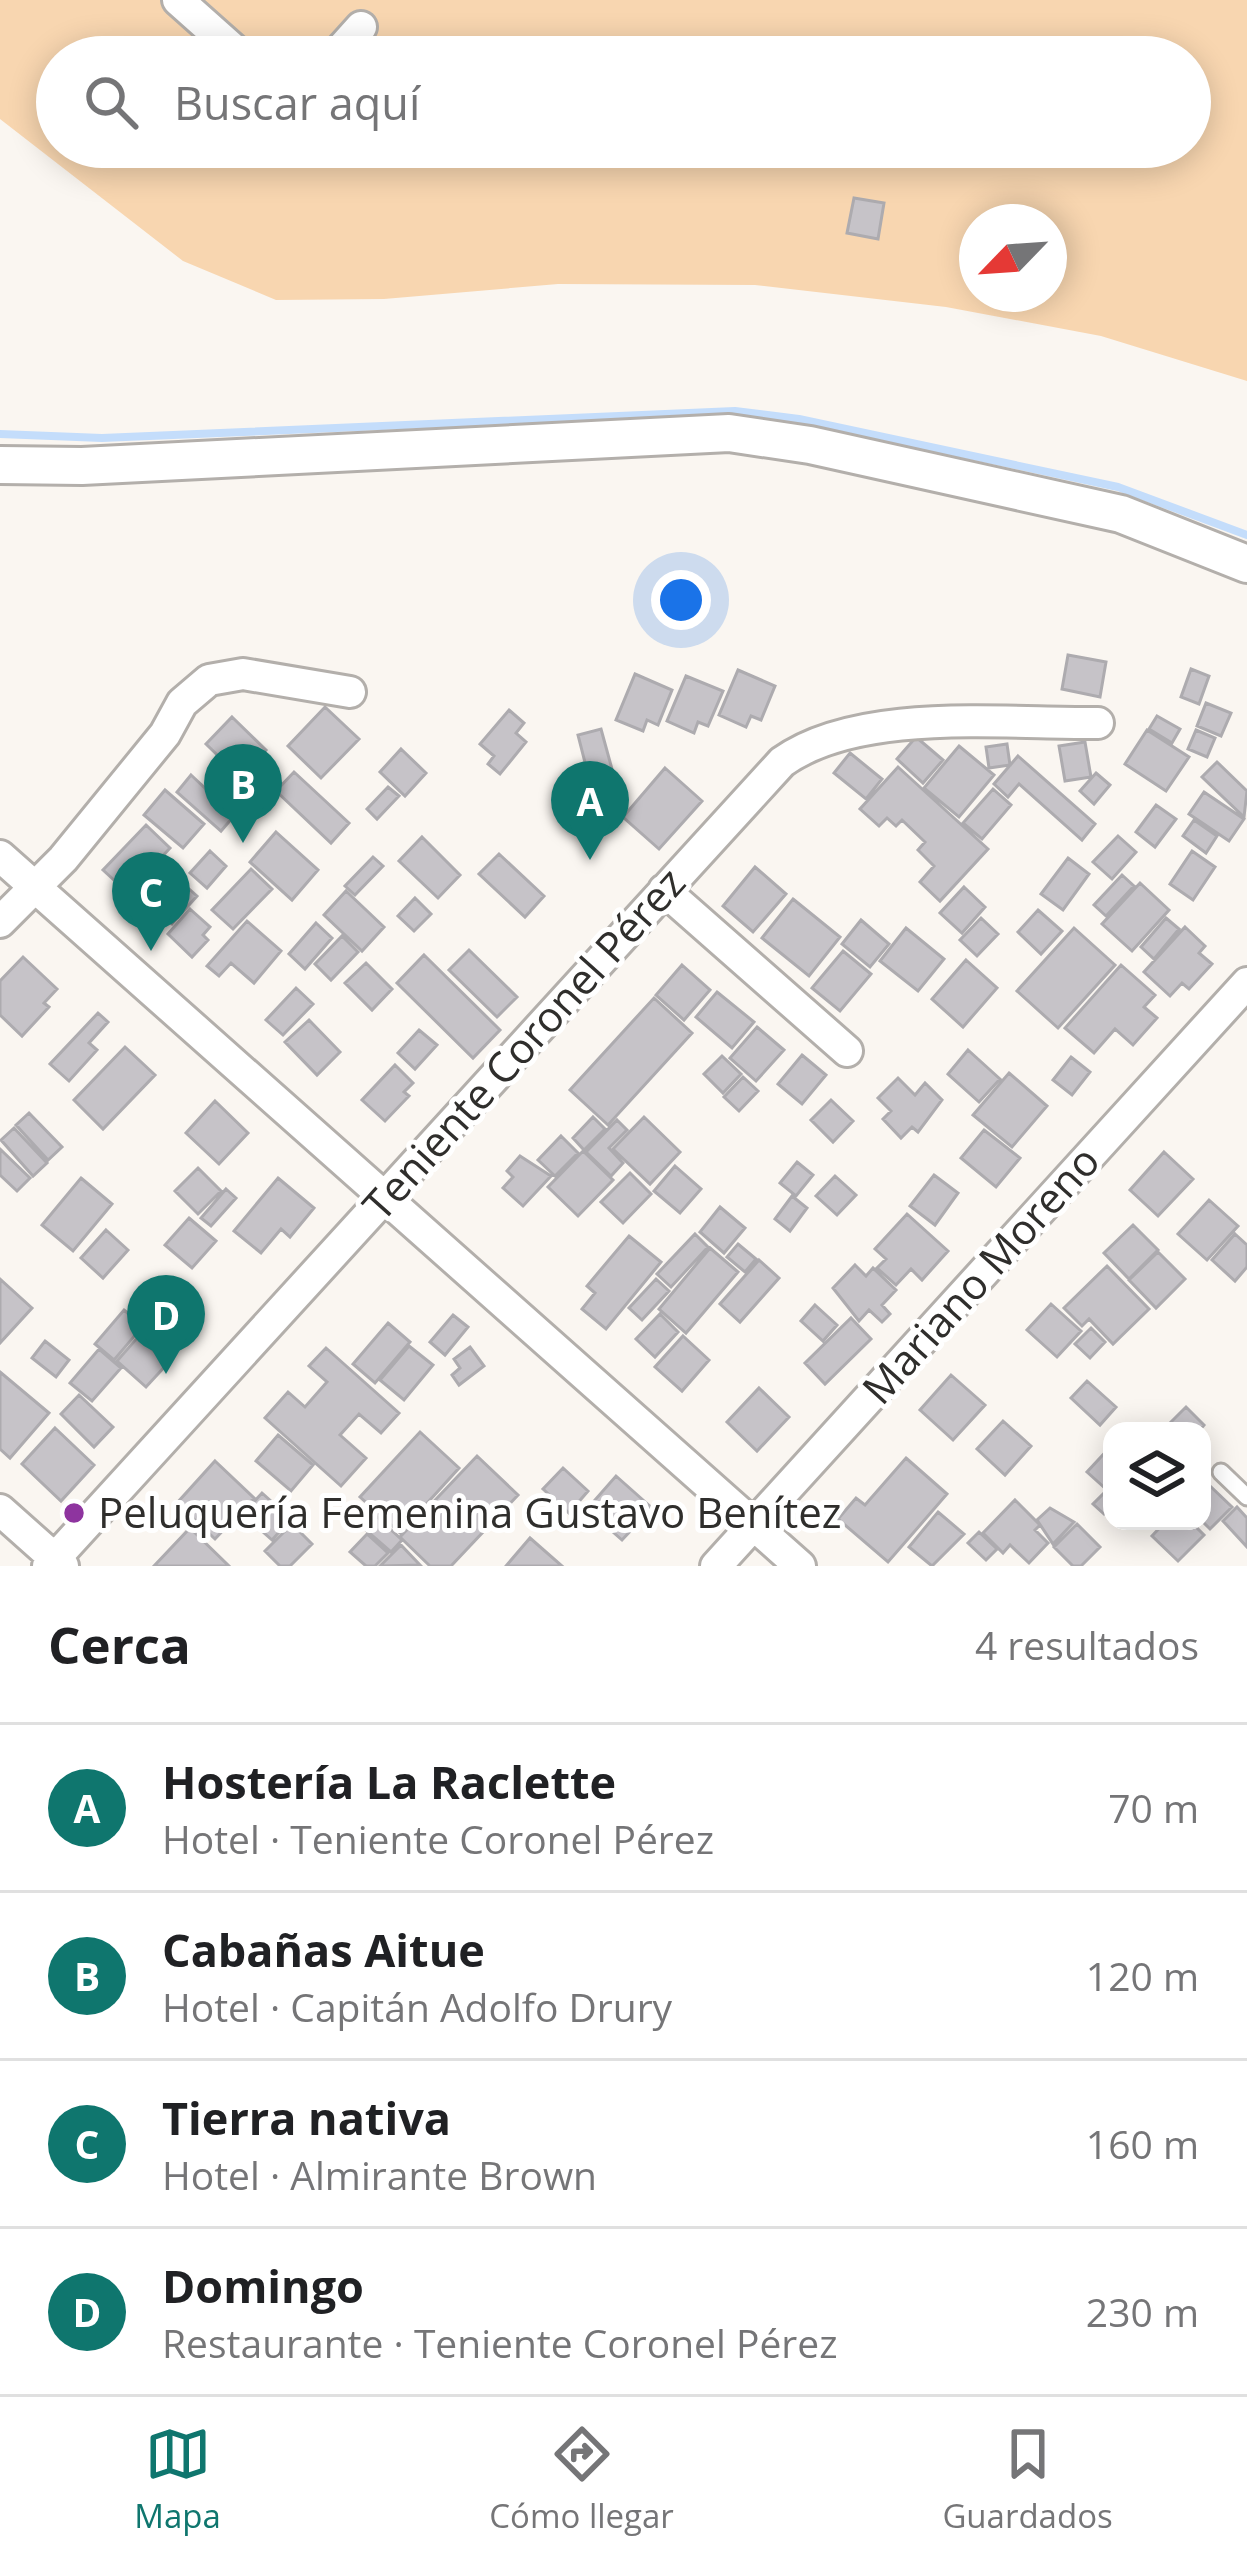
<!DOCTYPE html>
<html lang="es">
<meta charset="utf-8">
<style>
:root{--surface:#fff;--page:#f2f2f2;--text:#202124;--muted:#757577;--line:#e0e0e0;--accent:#0f766e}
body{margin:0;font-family:"Open Sans",sans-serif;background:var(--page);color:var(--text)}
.controls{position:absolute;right:36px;bottom:36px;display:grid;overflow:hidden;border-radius:24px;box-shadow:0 6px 30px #0003}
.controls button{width:108px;height:108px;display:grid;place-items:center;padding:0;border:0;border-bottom:3px solid var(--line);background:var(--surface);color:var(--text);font:60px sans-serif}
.compass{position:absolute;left:959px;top:204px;width:108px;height:108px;border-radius:50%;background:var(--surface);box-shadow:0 6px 30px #0003;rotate:245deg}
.you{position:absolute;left:681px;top:600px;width:42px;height:42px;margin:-30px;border:9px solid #fff;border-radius:50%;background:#1a73e8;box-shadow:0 0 0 18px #1a73e833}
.badge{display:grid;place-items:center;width:78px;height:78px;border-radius:50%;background:var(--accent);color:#fff;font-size:39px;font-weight:700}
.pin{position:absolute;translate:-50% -99px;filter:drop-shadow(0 3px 6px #0008)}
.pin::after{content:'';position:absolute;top:63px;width:42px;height:36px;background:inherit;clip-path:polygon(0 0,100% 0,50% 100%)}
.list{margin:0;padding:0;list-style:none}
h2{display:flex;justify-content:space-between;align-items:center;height:156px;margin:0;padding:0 48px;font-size:51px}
h2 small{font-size:39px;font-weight:400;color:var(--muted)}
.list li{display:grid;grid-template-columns:78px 1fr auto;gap:36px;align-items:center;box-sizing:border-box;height:168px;padding:0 48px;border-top:3px solid var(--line)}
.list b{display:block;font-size:45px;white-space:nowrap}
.list p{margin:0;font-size:39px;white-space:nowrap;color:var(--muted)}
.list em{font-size:39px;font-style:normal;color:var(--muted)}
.icon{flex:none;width:66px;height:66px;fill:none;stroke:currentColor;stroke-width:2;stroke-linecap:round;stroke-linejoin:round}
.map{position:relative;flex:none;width:1247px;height:1566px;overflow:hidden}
.search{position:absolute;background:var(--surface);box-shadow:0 6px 30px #0003;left:36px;right:36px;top:36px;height:132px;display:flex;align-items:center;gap:30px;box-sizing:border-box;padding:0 42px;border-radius:66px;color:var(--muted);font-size:45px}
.sheet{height:828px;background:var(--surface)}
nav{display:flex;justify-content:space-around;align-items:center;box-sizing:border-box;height:168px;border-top:3px solid var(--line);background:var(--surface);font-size:33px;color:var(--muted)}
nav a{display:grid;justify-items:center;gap:6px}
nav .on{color:var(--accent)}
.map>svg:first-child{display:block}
.green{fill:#f8d6b0;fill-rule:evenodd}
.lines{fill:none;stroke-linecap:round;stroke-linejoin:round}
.stream{stroke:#c4ddfb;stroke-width:8}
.building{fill:#c6c3c8;stroke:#adabaf;stroke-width:3}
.service-casing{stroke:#b3afab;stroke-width:21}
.minor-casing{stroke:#b3afab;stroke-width:36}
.tertiary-casing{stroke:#b3afab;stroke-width:42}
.service{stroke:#fff;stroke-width:15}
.minor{stroke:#fff;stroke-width:30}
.tertiary{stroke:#fff;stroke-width:36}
.poi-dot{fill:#8e349f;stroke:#fff;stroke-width:4.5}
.labels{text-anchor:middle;stroke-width:10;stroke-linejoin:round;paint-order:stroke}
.street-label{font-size:42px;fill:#2f2e2c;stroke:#fff}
.poi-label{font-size:42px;fill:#2f2e2c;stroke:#fff;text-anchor:start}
</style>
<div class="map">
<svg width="1247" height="1566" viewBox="0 0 1247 1566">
<rect width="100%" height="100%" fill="#faf6f1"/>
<!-- green -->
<path class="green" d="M0 0H1247V381L1101 336 946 307 755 285 558 284 384 299 276 300 183 261 0 119ZM57 57H1190V147H57ZM977 222H1049V294H977Z"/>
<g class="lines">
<!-- stream -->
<path class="stream" d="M0 434 102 438 735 411 799 419 1118 487 1247 535"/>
</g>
<!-- building -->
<path class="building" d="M854 198 884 203 878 239 847 233Z
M1068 655 1106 662 1100 697 1062 689Z
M1191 669 1209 676 1199 704 1181 697Z
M738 670 775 686 761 720 751 716 746 727 719 715Z
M635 674 672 690 658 725 647 720 643 731 616 720Z
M686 676 723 691 708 726 698 722 694 733 667 721Z
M1206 703 1231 713 1221 736 1197 726Z
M325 707 359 739 321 778 288 746Z
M509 710 524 723 516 733 526 742 500 774 488 764 494 756 480 744Z
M1157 716 1180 729 1172 743 1149 729Z
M232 717 266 750 241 778 206 744Z
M601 729 615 780 591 786 578 735Z
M1147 730 1189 757 1166 791 1125 764Z
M1196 730 1215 738 1207 757 1188 749Z
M916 737 943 760 923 783 897 759Z
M1085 742 1091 777 1065 781 1059 746Z
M1007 744 1010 765 989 768 986 747Z
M959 746 994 775 959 817 924 788Z
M401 749 426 773 405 796 380 772Z
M850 753 882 779 866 799 834 773Z
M1018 756 1095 824 1082 840 1019 784 1008 797 994 784Z
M1217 762 1247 791 1244 817 1202 777Z
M898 767 988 849 940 901 920 882 934 866 918 850 925 842 902 820 896 826 887 818 879 826 860 809Z
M665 768 702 801 659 849 623 817Z
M294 772 349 823 331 843 276 791Z
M1096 773 1110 785 1094 804 1080 791Z
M191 775 205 788 216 776 246 802 221 831 177 792Z
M388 787 399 796 377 819 367 809Z
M993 789 1011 805 982 839 963 823Z
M165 790 204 824 183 848 144 815Z
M1204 792 1244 819 1229 841 1189 814Z
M1156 805 1176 819 1155 847 1136 832Z
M1194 820 1217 836 1206 853 1183 836Z
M146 825 170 848 128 893 103 870Z
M276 832 318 870 292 900 250 862Z
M1118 836 1136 852 1112 879 1093 862Z
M422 837 460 875 438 898 399 861Z
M210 851 226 866 207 888 190 873Z
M1192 851 1215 867 1193 900 1170 884Z
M499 854 544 896 525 917 479 874Z
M373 857 383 866 355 895 345 886Z
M1068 858 1089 874 1063 910 1041 894Z
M161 864 197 896 172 924 136 892Z
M755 867 786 894 753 932 723 906Z
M251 869 272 889 233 929 212 910Z
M1122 875 1134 886 1106 916 1094 905Z
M1140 883 1169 910 1132 951 1102 924Z
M964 887 985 907 962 933 940 913Z
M346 891 384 927 362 951 324 915Z
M415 898 431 914 414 931 398 916Z
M793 899 840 937 809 976 762 938Z
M190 909 210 927 203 935 208 940 192 957 168 934Z
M1038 910 1062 931 1041 954 1018 932Z
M981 918 998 934 977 956 960 940Z
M1166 918 1179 929 1154 959 1141 947Z
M861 920 889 944 870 967 842 944Z
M247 921 281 951 254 983 231 963 219 976 207 966Z
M316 923 332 938 305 969 289 954Z
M1185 927 1205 946 1199 953 1212 964 1189 989 1182 983 1170 996 1144 972Z
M906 928 944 959 918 991 880 961Z
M1074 928 1115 965 1058 1028 1017 991Z
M342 936 358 952 331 980 315 964Z
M469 950 517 997 497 1017 449 970Z
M843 951 871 974 840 1011 812 988Z
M424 955 500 1030 473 1058 397 983Z
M23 957 57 989 44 1003 49 1007 22 1036 0 1015V981Z
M966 960 997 988 963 1027 932 999Z
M366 963 392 989 372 1010 345 983Z
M682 965 710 990 684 1020 656 995Z
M1121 965 1155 995 1144 1007 1157 1018 1133 1045 1115 1029 1094 1053 1065 1028Z
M296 988 313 1004 283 1035 266 1020Z
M717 992 754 1022 732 1048 696 1017Z
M654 998 692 1033 608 1125 570 1090Z
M98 1013 108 1022 89 1043 97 1050 69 1081 50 1064Z
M309 1020 340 1052 317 1075 285 1042Z
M757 1027 784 1050 756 1081 730 1058Z
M419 1030 437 1045 415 1069 398 1053Z
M125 1047 155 1075 103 1129 74 1100Z
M968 1050 1000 1079 979 1102 948 1074Z
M802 1055 826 1075 802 1104 778 1084Z
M722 1056 741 1074 723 1093 704 1074Z
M1071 1057 1090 1072 1072 1095 1053 1080Z
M395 1065 413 1083 404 1092 409 1096 385 1121 362 1100Z
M1009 1073 1047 1106 1012 1147 973 1115Z
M743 1077 758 1091 739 1111 724 1097Z
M898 1078 915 1095 925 1083 942 1100 918 1132 912 1127 901 1138 883 1119 891 1111 878 1098Z
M831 1100 853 1121 833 1142 811 1120Z
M215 1101 248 1133 219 1164 186 1133Z
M29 1113 62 1147 48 1160 16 1125Z
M593 1117 605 1129 584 1150 573 1138Z
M644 1117 680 1152 650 1184 613 1149Z
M617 1120 627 1130 609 1148 623 1163 611 1176 586 1152Z
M14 1128 47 1163 33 1176 1 1140Z
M984 1130 1020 1158 996 1187 961 1158Z
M561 1136 578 1153 555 1176 538 1160Z
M0 1149 30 1178 17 1191 0 1175Z
M583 1151 613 1180 578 1216 548 1187Z
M1164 1152 1193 1179 1158 1216 1130 1190Z
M520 1156 551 1176 523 1206 503 1188 513 1177 507 1171Z
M797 1162 813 1175 796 1196 780 1183Z
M675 1166 701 1189 680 1213 654 1191Z
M198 1168 221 1191 198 1214 175 1191Z
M630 1173 651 1194 623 1223 601 1202Z
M934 1175 958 1193 935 1225 910 1206Z
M835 1176 856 1195 837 1215 816 1196Z
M81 1178 112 1204 73 1251 42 1225Z
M278 1178 314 1208 290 1237 281 1229 261 1253 234 1231Z
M226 1189 236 1198 211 1226 201 1218Z
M792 1196 807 1208 790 1231 775 1219Z
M1209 1200 1238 1226 1207 1260 1178 1234Z
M720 1207 745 1228 724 1253 700 1232Z
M907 1214 948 1251 922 1280 911 1269 896 1285 877 1268 886 1259 875 1249Z
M189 1218 216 1241 192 1268 165 1245Z
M1133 1225 1158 1250 1129 1279 1104 1253Z
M106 1230 128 1250 103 1278 81 1258Z
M695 1234 708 1247 671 1287 657 1274Z
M1235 1234 1247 1245V1267L1235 1281 1212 1260Z
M629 1236 661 1262 606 1329 582 1309 595 1293 587 1286Z
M738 1244 756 1259 745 1272 727 1257Z
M710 1248 738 1272 686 1333 659 1309Z
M1158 1252 1185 1279 1156 1308 1129 1280Z
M759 1260 779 1278 740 1322 720 1304Z
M855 1265 866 1276 873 1268 896 1290 882 1305 890 1314 882 1322 869 1310 859 1321 833 1288Z
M1107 1266 1149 1309 1113 1344 1089 1319 1082 1326 1064 1308Z
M0 1279 32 1308 0 1343Z
M656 1279 669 1291 642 1320 629 1308Z
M1051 1304 1081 1331 1057 1357 1027 1330Z
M815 1305 837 1325 823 1341 801 1321Z
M124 1310 143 1326 114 1360 95 1344Z
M660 1314 678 1332 655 1357 636 1339Z
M453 1315 468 1327 445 1355 430 1342Z
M851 1318 871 1339 825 1384 805 1363Z
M388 1323 410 1342 375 1383 353 1364Z
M1091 1328 1105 1342 1090 1358 1075 1344Z
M683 1336 709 1360 682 1391 655 1367Z
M138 1337 168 1363 146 1387 117 1361Z
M45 1341 69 1360 56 1377 32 1358Z
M409 1346 433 1365 404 1400 380 1380Z
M470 1347 484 1366 459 1385 452 1375 460 1368 454 1359Z
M326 1348 399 1413 381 1433 359 1414 340 1435 366 1458 341 1486 265 1418 288 1392 305 1407 327 1382 309 1366Z
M99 1349 121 1368 92 1401 70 1383Z
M0 1372 49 1413 10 1458 0 1449Z
M951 1375 985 1405 953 1440 920 1410Z
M1087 1381 1116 1407 1100 1425 1071 1398Z
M759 1388 789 1417 757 1451 727 1422Z
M79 1395 113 1427 94 1447 61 1414Z
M1186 1407 1204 1425 1199 1431H1162Z
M1003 1421 1031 1446 1005 1475 977 1449Z
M55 1428 94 1465 61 1501 22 1464Z
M420 1432 459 1468 400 1533 360 1497Z
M278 1435 313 1465 291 1491 256 1461Z
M1112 1445V1506L1104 1514 1093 1504 1107 1490 1087 1472Z
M477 1456 518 1495 451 1566H430L400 1537Z
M906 1458 947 1494 888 1562 838 1519 856 1498 865 1505Z
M215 1461 254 1498 215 1539 177 1503Z
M563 1468 588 1491 569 1513 543 1489Z
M616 1476 652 1508 622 1540 587 1509Z
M1209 1485 1232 1507 1210 1529 1202 1521V1493Z
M262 1493 291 1519 272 1540 243 1514Z
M1015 1500 1040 1525 1035 1530 1048 1543 1029 1563 1010 1545 1003 1553 983 1533Z
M1237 1507 1247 1518V1547L1223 1521Z
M1050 1508 1074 1522 1053 1544 1037 1520Z
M371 1511 402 1540 391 1552 359 1524Z
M938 1512 964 1534 932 1566 909 1547Z
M1166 1521H1190L1204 1535 1178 1561 1152 1536Z
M292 1524 312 1544 290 1566H280L265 1551Z
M1077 1524 1100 1547 1081 1566H1073L1054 1547Z
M190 1528 229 1566H154Z
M979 1532 997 1549 986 1560 968 1543Z
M367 1534 388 1553 375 1566H366L350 1552Z
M530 1538 562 1566H506Z
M401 1545 420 1565 380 1566Z"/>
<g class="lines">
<!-- service casing -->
<g class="service-casing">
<path id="service" d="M1221 1472 1247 1497"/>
</g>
<!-- minor casing -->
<g class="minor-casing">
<path id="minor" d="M178 0 242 57
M334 57 361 27
M0 856 800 1566
M664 890 847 1051
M0 922 63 859 165 734 182 703 209 680 243 674 350 692
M0 1510 63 1566
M48 1566 782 762C859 707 1004 724 1098 723
M716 1566 1247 983"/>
</g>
<!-- tertiary casing -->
<g class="tertiary-casing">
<path id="tertiary" d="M0 465 82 466 729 433 810 445 1121 514 1247 564"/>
</g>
<!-- service -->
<use href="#service" class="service"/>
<!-- minor -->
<use href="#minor" class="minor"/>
<!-- tertiary -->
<use href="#tertiary" class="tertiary"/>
</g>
<!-- markers -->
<circle class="poi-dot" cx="74" cy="1513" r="12"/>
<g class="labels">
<!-- street labels -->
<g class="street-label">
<text transform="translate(524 1044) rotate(-48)" y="15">Teniente Coronel Pérez</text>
<text transform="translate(981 1275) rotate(-48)" y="15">Mariano Moreno</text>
</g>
<!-- poi labels -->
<g class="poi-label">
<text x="98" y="1528">Peluquería Femenina Gustavo Benítez</text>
</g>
</g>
</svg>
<div class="controls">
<button><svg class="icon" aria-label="layers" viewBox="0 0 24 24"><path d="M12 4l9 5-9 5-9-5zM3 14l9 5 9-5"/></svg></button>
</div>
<svg class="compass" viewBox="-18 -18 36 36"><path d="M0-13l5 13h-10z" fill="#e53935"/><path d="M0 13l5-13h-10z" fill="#757577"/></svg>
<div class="you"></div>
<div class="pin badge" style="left:590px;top:860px">A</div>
<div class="pin badge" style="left:243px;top:843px">B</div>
<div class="pin badge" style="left:151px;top:951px">C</div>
<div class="pin badge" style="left:166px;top:1374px">D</div>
<div class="search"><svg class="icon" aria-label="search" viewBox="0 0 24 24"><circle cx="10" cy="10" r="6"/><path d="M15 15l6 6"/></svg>Buscar aquí</div>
</div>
<section class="sheet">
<h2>Cerca<small>4 resultados</small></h2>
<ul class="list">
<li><span class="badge">A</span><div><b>Hostería La Raclette</b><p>Hotel · Teniente Coronel Pérez</p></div><em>70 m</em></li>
<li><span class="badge">B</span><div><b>Cabañas Aitue</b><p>Hotel · Capitán Adolfo Drury</p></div><em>120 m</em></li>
<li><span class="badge">C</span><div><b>Tierra nativa</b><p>Hotel · Almirante Brown</p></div><em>160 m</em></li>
<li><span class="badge">D</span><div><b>Domingo</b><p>Restaurante · Teniente Coronel Pérez</p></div><em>230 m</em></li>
</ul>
</section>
<nav>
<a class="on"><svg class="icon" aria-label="map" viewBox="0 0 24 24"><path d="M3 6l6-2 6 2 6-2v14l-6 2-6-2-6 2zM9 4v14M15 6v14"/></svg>Mapa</a>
<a><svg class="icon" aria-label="directions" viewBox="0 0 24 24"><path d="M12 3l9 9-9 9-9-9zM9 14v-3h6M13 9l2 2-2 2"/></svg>Cómo llegar</a>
<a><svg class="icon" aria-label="saved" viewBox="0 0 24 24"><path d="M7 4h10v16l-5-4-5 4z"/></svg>Guardados</a>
</nav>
